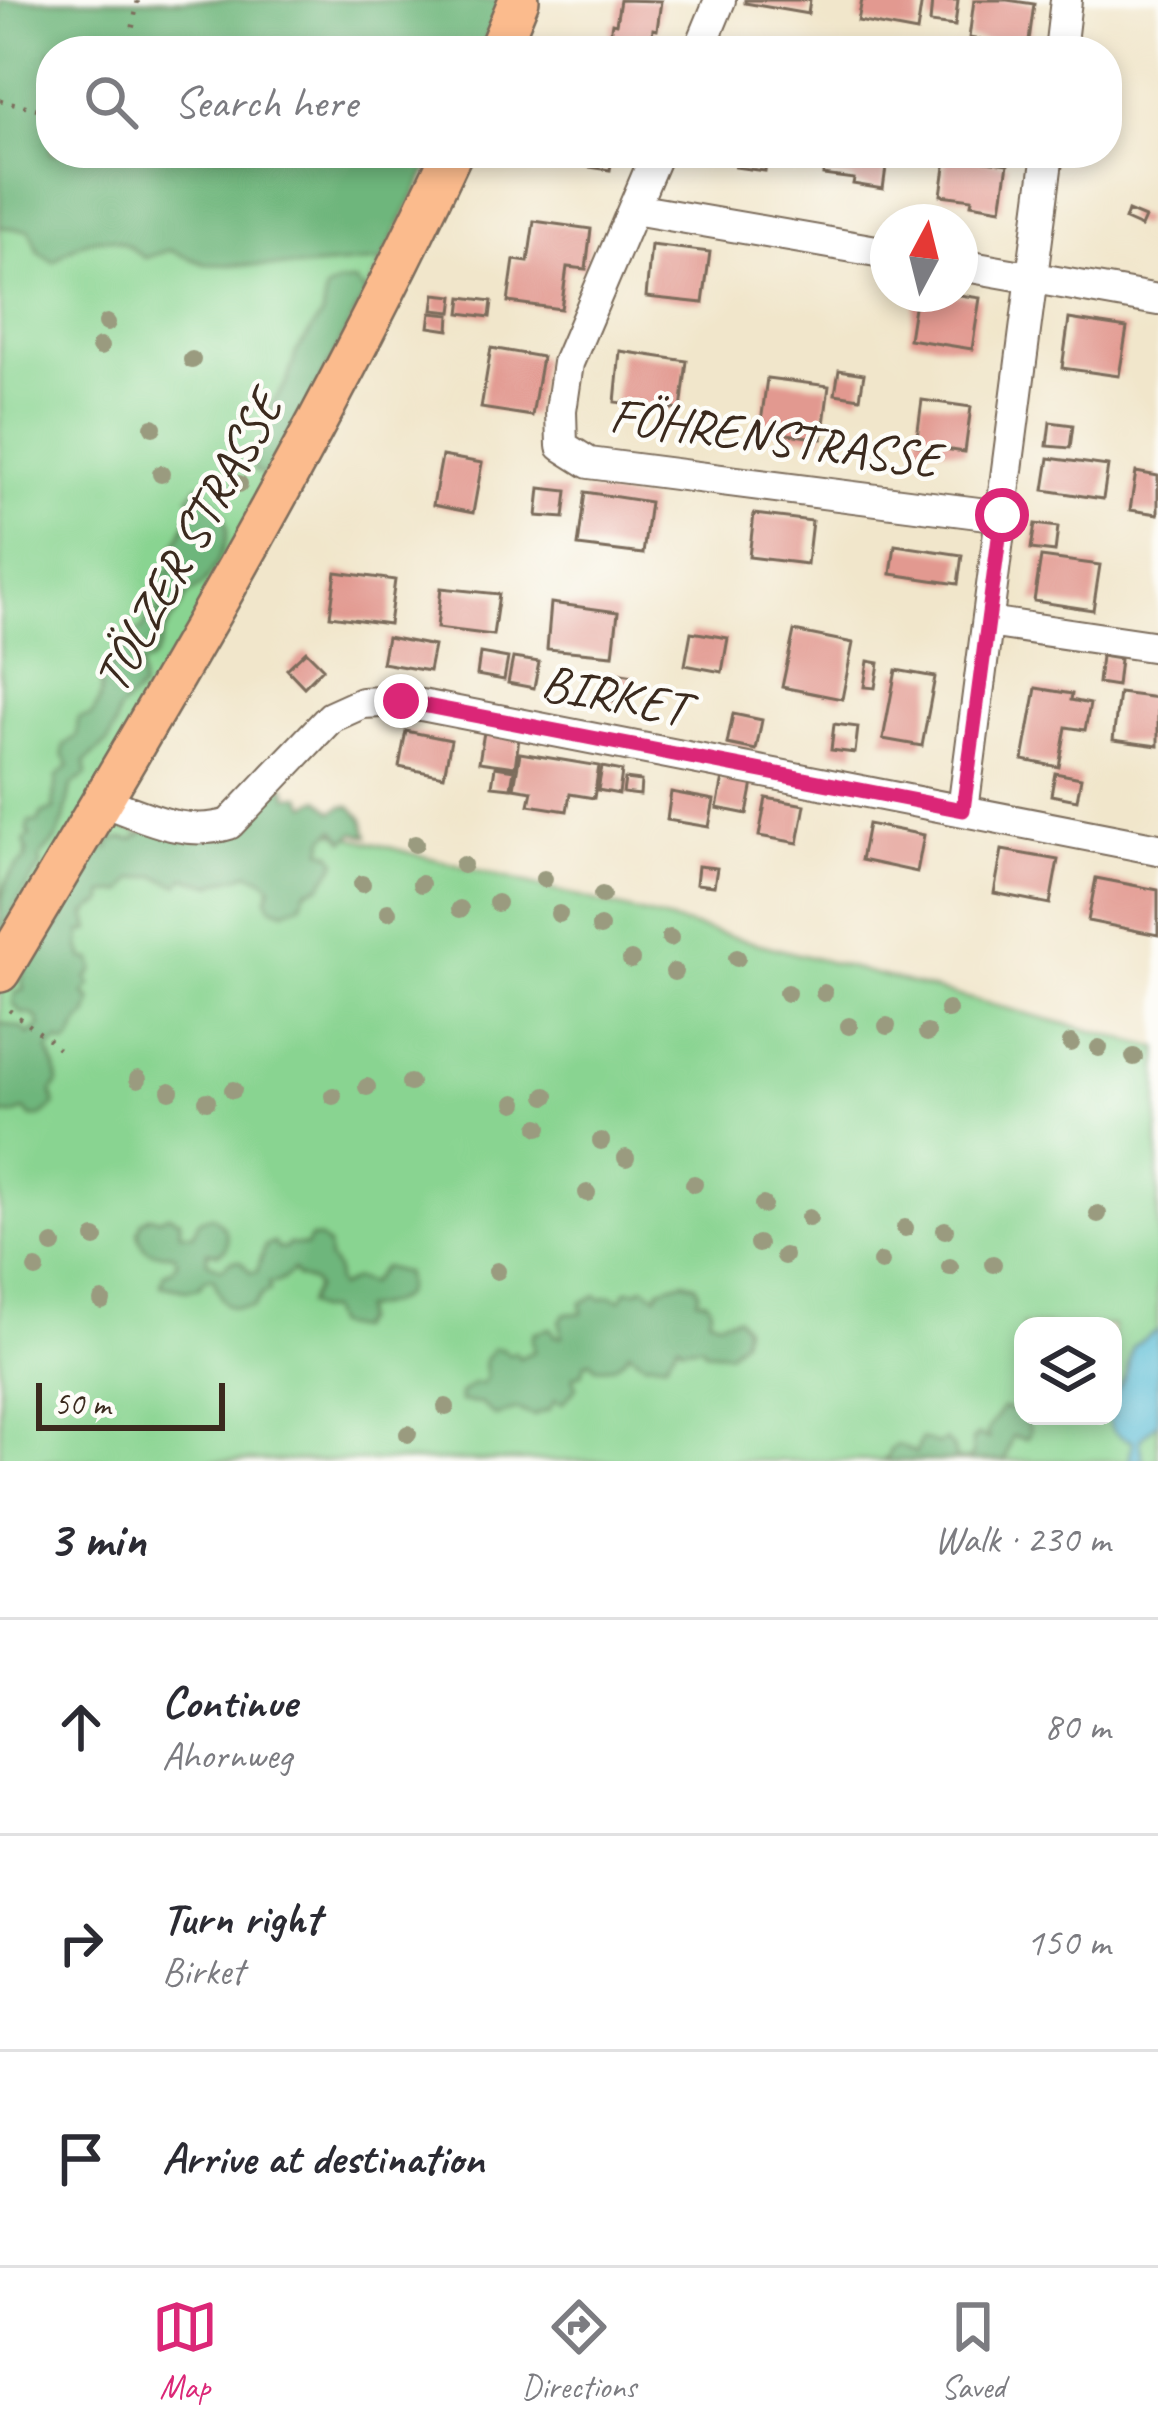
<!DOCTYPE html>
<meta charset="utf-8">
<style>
:root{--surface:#fff;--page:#f7f7f7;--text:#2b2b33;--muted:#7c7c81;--line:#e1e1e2;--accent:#db2777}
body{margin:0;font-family:Caveat,sans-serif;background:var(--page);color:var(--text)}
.controls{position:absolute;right:36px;bottom:36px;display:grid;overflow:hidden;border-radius:24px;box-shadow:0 6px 18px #0003}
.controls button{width:108px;height:108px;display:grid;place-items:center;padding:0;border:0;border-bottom:3px solid var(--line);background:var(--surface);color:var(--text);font:60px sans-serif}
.compass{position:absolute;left:870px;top:204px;width:108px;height:108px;border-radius:50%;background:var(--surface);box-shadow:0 6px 18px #0003;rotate:7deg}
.scale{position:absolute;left:36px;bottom:30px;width:189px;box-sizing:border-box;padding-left:12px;border:6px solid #3b2a1e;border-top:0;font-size:33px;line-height:42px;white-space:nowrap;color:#3b2a1e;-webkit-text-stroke:9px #fdfcf7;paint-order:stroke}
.stop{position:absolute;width:36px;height:36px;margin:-27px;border:9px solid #db2777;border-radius:50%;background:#fff}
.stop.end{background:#db2777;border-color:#fff;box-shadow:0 3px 12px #0008}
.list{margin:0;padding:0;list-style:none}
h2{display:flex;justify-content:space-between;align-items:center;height:156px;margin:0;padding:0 48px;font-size:51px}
h2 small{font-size:39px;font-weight:400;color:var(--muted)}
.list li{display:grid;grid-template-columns:78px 1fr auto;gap:36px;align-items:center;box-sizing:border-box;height:216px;padding:0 48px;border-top:3px solid var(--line)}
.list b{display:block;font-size:45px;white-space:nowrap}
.list p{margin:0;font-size:39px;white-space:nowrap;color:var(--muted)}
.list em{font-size:39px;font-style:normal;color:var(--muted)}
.icon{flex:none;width:66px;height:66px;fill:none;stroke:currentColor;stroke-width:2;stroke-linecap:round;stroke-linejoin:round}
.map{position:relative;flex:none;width:1158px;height:1461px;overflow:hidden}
.search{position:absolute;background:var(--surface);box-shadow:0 6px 18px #0003;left:36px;right:36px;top:36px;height:132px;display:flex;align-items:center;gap:30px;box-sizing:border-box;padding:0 42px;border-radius:48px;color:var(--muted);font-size:45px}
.sheet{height:804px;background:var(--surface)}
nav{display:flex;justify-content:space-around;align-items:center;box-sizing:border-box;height:168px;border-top:3px solid var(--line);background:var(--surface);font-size:33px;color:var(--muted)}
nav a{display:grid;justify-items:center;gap:6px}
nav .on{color:var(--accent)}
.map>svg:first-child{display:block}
.green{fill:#89d491;stroke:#627f58;stroke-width:3;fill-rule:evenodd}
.forest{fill:#6eb67b;stroke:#54704c;stroke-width:3}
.water{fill:#58bcd6;stroke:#4a737a;stroke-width:3}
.building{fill:#e29990}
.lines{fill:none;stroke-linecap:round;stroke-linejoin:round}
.minor-casing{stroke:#7b6c5b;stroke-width:34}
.major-casing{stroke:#7b6c5b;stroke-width:44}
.path{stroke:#7b6c5b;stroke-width:4.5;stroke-dasharray:3 9;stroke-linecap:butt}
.minor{stroke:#fff;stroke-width:30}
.major{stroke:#fbbb8d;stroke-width:39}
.tree{fill:#9a9b7f}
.route{stroke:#db2777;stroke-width:15}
.labels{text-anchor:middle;stroke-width:9;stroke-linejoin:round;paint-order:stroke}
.street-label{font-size:51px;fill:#3b2a1e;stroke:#fdfcf7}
</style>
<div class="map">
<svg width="1158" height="1461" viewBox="0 0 1158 1461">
<rect width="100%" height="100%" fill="#fdfcf7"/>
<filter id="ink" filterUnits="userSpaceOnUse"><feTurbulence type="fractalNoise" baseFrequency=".00833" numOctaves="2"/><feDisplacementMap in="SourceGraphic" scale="24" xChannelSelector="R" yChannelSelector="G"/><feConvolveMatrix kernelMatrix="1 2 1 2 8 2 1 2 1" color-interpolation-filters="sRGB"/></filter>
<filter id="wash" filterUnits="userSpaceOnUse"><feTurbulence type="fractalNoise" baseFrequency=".004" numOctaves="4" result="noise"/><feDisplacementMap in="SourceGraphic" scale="48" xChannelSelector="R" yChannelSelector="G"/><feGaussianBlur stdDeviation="2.7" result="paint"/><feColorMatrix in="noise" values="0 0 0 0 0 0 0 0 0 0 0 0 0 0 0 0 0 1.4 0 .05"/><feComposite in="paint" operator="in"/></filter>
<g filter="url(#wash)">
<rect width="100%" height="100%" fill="#f1e6cb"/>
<!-- green -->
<path class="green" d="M0 212 382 261 101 822 177 843 300 824 1158 1048V1461H0ZM1023 1326H1113V1416H1023Z"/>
<!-- forest -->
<path class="forest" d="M0 0H502L481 51H51V153H436L382 261 304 267 205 264 169 250 145 258C137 253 128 244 119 241 95 233 71 246 54 262L39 252 29 230 0 227Z
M355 282 366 293 270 477 254 471V458L264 438 271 405 287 383 296 353 322 315 326 290 339 283Z
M199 485C212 497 229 514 227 533 226 549 212 574 202 585 200 587 189 594 187 597 181 604 178 613 171 621 158 637 164 658 141 665L142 688 118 712 115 727 108 742 85 762 87 775 71 786 64 820 56 839 40 857 41 867C22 887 17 908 0 929 0 904 1 875 25 860L27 851 24 841 30 836 27 829 29 822H38L42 814 54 809C52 797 57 789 57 777L69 766 63 754 64 745 77 736 78 718 91 716C100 704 102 695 100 680L112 670V659L126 647 129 635 143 629 148 617 160 613C156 598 160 588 159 573L172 572 170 553C181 538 184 524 194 508L189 496Z
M274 787H286L288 797 301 796 307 805 320 799 333 812 342 806H351L363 819 368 836 354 833 345 841 335 829 325 838 322 850 331 853 337 861 321 885 306 890 301 904 284 911 271 906 267 898 271 886 262 878 248 873C236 879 224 878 212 885L185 878 178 885 156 876 133 879 124 892 105 893 103 903 94 907 86 914 90 930 81 932 80 947 84 959 92 960 94 970 87 979 91 985 84 994 92 1001 87 1016C72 1026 78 1037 65 1045L59 1041 48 1050 56 1069 58 1083 52 1092 55 1105 40 1117H32L25 1110 13 1115 0 1114V1023L22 1028 29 1035 40 1026 37 1018 31 1014 22 1013 13 1004 15 993 24 990 22 980 28 959 36 957 40 939 48 928 57 927 62 919 61 906 69 901 71 883 85 871 88 856 101 847 110 848V841L123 838 132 840 147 830 178 832Z
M168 1215 180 1220V1233L193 1234 199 1220 212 1216C224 1225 230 1234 226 1248L219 1253 207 1252V1262L222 1269 231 1261H240L251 1273 257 1272 265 1246 274 1243 278 1249 285 1248 289 1244 306 1246 310 1238H319L328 1246 329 1260C336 1267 338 1271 336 1281L339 1287 354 1279 369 1284 383 1267 404 1273C414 1304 384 1304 362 1309V1321L355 1329 334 1325 328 1310H316L307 1304 316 1287 313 1282 297 1277 293 1270C287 1277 279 1284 269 1283L270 1291 263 1294 253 1307C220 1311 224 1302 213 1278L206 1279 198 1288 186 1290 161 1285 164 1273 172 1270 177 1262 175 1255C155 1251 145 1259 138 1232L142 1221 150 1216 159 1219Z
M684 1281 696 1285 699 1293 697 1299 707 1301 711 1309 709 1318 718 1321 737 1317 744 1326 742 1339 728 1353 705 1351 701 1345 682 1347 678 1343 666 1362H644L629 1351C621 1365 612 1369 596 1367L591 1361 585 1363 582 1374 573 1376 577 1387 562 1404 555 1400 549 1410 534 1416 517 1409 495 1416 481 1404 460 1402V1394L473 1384H482L486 1378 484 1362 494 1348 504 1350 509 1355 515 1352 519 1358 534 1351 532 1337 535 1332 551 1328 555 1336H562L560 1321 565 1314 582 1313 581 1303 596 1295 600 1299 610 1296 621 1300 627 1290 637 1291 644 1287 657 1295 660 1288Z
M1002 1408 1021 1411 1030 1431 1027 1439 1012 1436 1005 1461H882L888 1457 890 1450 897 1445 916 1453 921 1439 938 1444 946 1440 953 1447 956 1460H966L973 1456 972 1440 978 1435 989 1439 987 1431Z"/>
<!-- water -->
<path class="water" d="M1158 1330V1422L1140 1440 1143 1461H1129L1133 1441C1119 1437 1109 1432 1108 1416H1113C1113 1391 1115 1397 1125 1377 1129 1367 1129 1356 1133 1346Z"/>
<g id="blocks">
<!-- building -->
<path class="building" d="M620 0 661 1 657 30 653 29 650 51H607L612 23 616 24Z
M745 0H810L808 14 745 3Z
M862 0H922L917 32 858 21Z
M932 0H958L955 26 930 23Z
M974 0H1007L1034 4 1028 48 969 38Z
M570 153H613L610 170 569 164Z
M706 153H768L765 171 735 167 736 162 705 158Z
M826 153H888L883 189 853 184 854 179 823 175Z
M947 153 978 156V160L1008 164 1001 209 971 204 972 199 941 195Z
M1128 211 1145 218 1141 227 1125 220Z
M534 221 591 229 586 269 567 267 561 309 508 302 514 260 528 262Z
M651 245 710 252 703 303 646 297Z
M435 294 454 296 452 312 433 310Z
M916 294H953L980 298 972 349 909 339Z
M462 297 492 301 490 317 460 313Z
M431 313 450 315 449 330 429 327Z
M1069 319 1127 328 1119 376 1062 368Z
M491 348 542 357 532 416 481 408Z
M620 351 687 361 681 410 615 402Z
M839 370 864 374 860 398 835 394Z
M767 378 829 386 822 439 760 430Z
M922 400 971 407 965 452 916 445Z
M1050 422 1073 425 1070 448 1047 446Z
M442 456 482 463 473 513 433 505Z
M1049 458 1108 466 1103 499 1044 490Z
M1136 472 1158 476V514L1130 510Z
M540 488 567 491 564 518 537 516Z
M585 492 650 502 643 554 578 546Z
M754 514 812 521 807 564 749 557Z
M1035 524 1058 527 1055 552 1031 549Z
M895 545 962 555 958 584 891 574Z
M1041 557 1100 565 1093 610 1034 601Z
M336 572 395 580 389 624 330 616Z
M441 588 499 594 493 635 437 628Z
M551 603 618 612 613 655 547 649Z
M794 631 853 643 842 699 782 687Z
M691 632 728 638 722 672 685 665Z
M387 637 434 646 429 671 382 663Z
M306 651 323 668 304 687 287 669Z
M480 653 508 658 504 680 477 675Z
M1101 656 1120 659 1117 686 1098 683Z
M513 658 539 662 534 688 508 683Z
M868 661 879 663 875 688 864 687Z
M896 670 935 677 922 746 883 739Z
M609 672 634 676 630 703 604 699Z
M1036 688 1072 694 1071 700 1090 704 1085 730 1066 727 1059 767 1023 760Z
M1119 693 1158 698V746L1113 740Z
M733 714 762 720 756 750 727 744Z
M834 724 858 727 855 753 831 750Z
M406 731 451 740 444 776 399 767Z
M484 732 519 738 515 767 479 762Z
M520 753 599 766 594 798 570 794 567 811 529 805 532 791 514 788Z
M495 767 514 770 511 788 492 786Z
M602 767 622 771 619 794 598 790Z
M1055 773 1081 778 1077 800 1051 795Z
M723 778 753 783 747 814 717 808Z
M625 779 641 781 640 795 623 793Z
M671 792 714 800 709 827 667 820Z
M766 798 805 805 798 843 759 836Z
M868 824 924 835 917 872 861 860Z
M1002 850 1058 860 1050 904 994 893Z
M698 866 717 868 714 886 696 884Z
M1096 878 1158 890V935L1088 921Z"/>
</g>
</g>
<g filter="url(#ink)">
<use href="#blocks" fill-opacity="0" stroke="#7b6c5b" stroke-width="3"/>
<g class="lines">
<!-- minor casing -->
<g class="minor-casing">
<path id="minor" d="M699 51 720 0
M1060 51 1066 0
M657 153 568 363 561 411 562 446 589 463 1002 516
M634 209 888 253
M960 265 1158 300
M988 622 1158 647
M102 801C145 816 184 838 229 824L331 717 362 703 401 701 1158 849
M963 810 1048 153"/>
</g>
<!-- major casing -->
<g class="major-casing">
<path id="major" d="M498 51 519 0
M0 972C160 705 320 436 452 153"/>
</g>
<!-- path -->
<path class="path" d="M128 51 138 0
M0 100 51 112
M332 153 410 162
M9 1010 47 1038 62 1053"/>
<!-- minor -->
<use href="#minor" class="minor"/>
<!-- major -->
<use href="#major" class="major"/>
</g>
<!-- trees -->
<g class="tree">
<circle cx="107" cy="323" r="9"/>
<circle cx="100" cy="347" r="9"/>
<circle cx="192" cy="360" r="9"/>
<circle cx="153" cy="427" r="9"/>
<circle cx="161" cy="474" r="9"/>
<circle cx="239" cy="484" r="9"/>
<circle cx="415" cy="844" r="9"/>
<circle cx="463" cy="865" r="9"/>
<circle cx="544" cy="879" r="9"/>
<circle cx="362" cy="884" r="9"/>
<circle cx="421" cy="884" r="9"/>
<circle cx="602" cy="895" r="9"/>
<circle cx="497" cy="903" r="9"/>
<circle cx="460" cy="909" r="9"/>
<circle cx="388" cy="912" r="9"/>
<circle cx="559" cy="914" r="9"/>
<circle cx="600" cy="927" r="9"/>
<circle cx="670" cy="938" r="9"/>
<circle cx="737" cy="958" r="9"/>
<circle cx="631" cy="960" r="9"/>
<circle cx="674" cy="972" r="9"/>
<circle cx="787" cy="993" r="9"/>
<circle cx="824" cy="993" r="9"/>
<circle cx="948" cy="1010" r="9"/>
<circle cx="849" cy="1026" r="9"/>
<circle cx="887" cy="1026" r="9"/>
<circle cx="927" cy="1033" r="9"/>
<circle cx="1071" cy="1043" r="9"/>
<circle cx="1099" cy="1048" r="9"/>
<circle cx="1134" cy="1057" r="9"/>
<circle cx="138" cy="1079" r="9"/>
<circle cx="410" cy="1083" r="9"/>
<circle cx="367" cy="1087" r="9"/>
<circle cx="233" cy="1090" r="9"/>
<circle cx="170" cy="1091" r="9"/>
<circle cx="333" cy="1096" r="9"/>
<circle cx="546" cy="1096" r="9"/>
<circle cx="207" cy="1101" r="9"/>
<circle cx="515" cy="1103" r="9"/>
<circle cx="539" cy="1127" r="9"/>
<circle cx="601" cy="1141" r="9"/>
<circle cx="626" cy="1158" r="9"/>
<circle cx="694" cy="1184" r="9"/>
<circle cx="587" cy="1193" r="9"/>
<circle cx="763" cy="1205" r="9"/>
<circle cx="1098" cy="1214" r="9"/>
<circle cx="809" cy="1218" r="9"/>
<circle cx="905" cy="1228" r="9"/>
<circle cx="945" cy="1230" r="9"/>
<circle cx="95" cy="1238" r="9"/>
<circle cx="758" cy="1244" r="9"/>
<circle cx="53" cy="1245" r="9"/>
<circle cx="784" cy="1256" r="9"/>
<circle cx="881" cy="1262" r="9"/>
<circle cx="993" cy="1264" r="9"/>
<circle cx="950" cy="1267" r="9"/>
<circle cx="36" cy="1269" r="9"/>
<circle cx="497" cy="1271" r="9"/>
<circle cx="102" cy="1301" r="9"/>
<circle cx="446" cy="1407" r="9"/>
<circle cx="408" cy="1434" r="9"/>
</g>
</g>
<g class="lines" filter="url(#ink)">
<!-- route -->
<path class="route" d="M401 701 963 810 1002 515"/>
</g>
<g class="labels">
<!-- street labels -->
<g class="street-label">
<text transform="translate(775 436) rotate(8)" y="18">FÖHRENSTRASSE</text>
<text transform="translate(187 541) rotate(-61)" y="18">TÖLZER STRASSE</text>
<text transform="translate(615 694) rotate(11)" y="18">BIRKET</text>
</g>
</g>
</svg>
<div class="controls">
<button><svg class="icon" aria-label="layers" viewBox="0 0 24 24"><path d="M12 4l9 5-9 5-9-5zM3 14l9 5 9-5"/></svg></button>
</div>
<svg class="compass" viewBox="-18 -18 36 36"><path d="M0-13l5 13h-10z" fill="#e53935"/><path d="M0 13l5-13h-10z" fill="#7c7c81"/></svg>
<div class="scale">50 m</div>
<div class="stop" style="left:1002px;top:515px"></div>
<div class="stop end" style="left:401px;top:701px"></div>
<div class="search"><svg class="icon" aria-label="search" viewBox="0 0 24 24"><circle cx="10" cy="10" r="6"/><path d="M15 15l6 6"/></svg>Search here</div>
</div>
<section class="sheet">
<h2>3 min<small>Walk · 230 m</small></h2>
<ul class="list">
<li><svg class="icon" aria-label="ahead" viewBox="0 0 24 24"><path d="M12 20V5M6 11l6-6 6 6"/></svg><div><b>Continue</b><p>Ahornweg</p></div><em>80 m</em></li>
<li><svg class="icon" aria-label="right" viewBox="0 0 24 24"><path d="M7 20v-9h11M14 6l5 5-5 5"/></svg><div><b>Turn right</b><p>Birket</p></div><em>150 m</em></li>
<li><svg class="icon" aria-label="arrive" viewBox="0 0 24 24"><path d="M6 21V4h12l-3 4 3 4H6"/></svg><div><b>Arrive at destination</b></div></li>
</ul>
</section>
<nav>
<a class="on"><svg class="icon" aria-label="map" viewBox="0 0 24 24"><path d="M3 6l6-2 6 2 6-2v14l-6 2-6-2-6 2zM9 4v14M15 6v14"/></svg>Map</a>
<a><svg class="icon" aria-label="directions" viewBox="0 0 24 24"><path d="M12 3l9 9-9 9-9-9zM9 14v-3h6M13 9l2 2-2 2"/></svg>Directions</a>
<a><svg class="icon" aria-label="saved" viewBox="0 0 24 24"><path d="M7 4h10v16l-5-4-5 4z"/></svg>Saved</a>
</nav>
